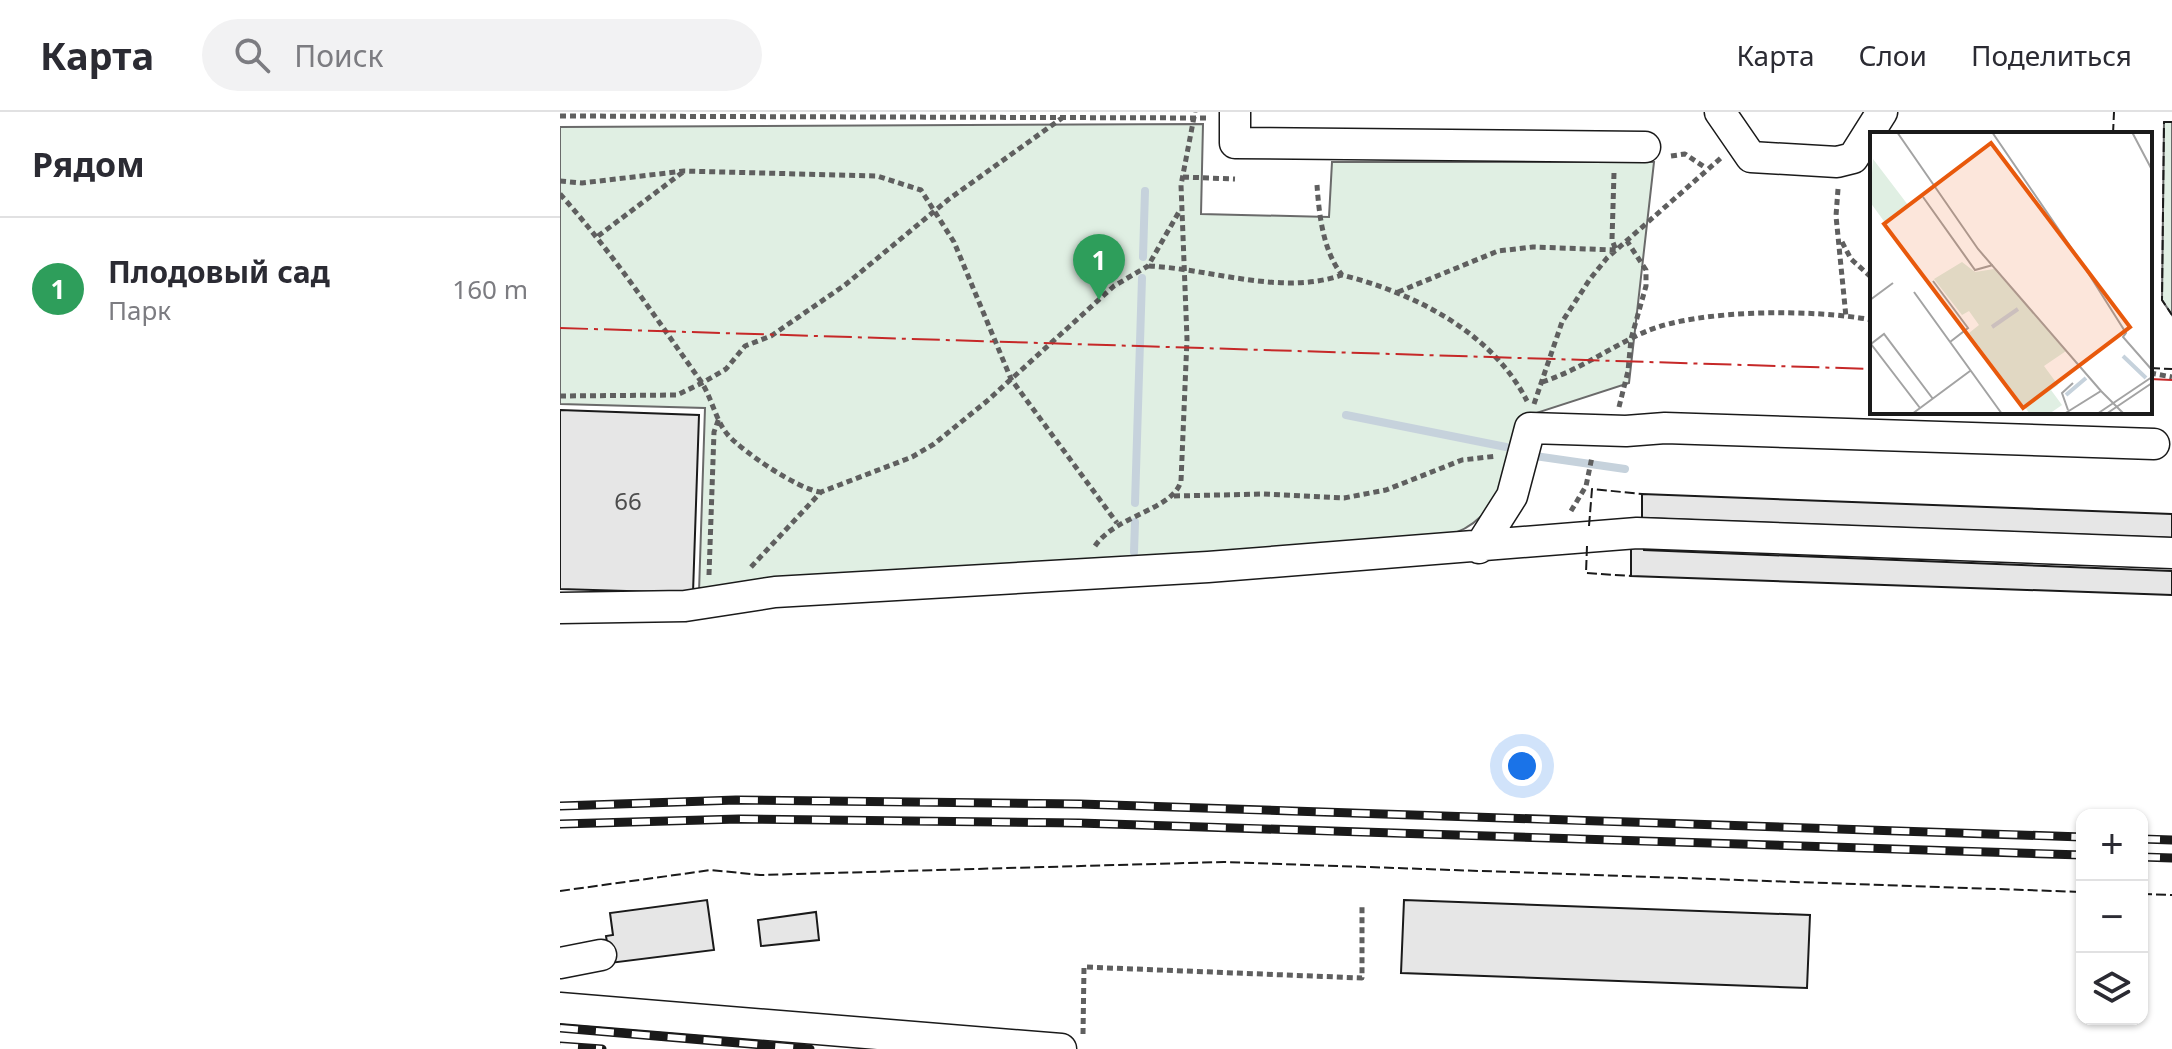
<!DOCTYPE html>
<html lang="ru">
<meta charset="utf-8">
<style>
:root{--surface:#fff;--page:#f2f2f3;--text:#2b2b33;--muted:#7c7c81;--line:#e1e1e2;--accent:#c62828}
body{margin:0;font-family:"Noto Sans",sans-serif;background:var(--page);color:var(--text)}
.controls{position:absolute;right:24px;bottom:24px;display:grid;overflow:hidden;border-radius:16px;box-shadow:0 2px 6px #0004}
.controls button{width:72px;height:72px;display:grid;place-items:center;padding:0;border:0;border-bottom:2px solid var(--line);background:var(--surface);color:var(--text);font:40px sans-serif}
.you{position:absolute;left:962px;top:654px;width:28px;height:28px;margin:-20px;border:6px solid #fff;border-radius:50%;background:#1a73e8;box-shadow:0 0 0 12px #1a73e833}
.badge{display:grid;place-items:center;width:52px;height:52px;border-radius:50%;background:var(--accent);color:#fff;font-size:26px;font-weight:700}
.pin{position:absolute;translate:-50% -66px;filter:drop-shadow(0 2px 4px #0008)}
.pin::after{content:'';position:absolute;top:42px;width:28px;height:24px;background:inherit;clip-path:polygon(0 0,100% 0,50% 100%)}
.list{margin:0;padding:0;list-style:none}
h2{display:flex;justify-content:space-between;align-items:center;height:104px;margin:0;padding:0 32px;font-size:34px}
h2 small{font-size:26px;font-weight:400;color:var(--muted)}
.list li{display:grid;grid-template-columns:52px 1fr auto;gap:24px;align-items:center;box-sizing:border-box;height:144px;padding:0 32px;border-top:2px solid var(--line)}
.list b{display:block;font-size:30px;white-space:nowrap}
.list p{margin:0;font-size:26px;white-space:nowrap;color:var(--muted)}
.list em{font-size:26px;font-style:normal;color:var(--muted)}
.icon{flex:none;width:44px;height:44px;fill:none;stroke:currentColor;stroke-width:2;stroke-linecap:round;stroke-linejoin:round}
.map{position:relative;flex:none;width:1612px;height:937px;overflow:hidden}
header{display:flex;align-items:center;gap:48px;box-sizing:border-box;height:112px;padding:0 40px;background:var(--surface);border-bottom:2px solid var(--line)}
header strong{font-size:38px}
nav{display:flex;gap:44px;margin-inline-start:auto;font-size:28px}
.search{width:560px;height:72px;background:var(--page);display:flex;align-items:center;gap:20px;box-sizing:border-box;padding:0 28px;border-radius:44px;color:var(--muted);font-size:30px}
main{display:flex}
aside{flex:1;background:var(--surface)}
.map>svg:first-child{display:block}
.green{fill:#e0efe3;stroke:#6a6a6a;stroke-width:2}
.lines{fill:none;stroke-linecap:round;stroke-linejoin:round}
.stream{stroke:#c6d2dc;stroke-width:8}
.building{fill:#e6e6e6;stroke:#1a1a1a;stroke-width:2}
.minor-casing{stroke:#1a1a1a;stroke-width:33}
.path{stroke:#5f5f5f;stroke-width:5;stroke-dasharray:6 4;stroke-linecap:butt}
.minor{stroke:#fff;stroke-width:30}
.rail-casing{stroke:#1a1a1a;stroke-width:9}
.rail{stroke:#fff;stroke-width:6;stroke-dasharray:18;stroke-linecap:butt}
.fence{stroke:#1a1a1a;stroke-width:2;stroke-dasharray:10 4;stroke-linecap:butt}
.power{stroke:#c62828;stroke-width:2;stroke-dasharray:28 6 4 6;stroke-linecap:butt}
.labels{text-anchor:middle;stroke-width:6;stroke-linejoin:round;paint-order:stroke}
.number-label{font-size:24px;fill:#4d4d4d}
.inset-river{fill:none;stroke:#c6d2dc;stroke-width:4}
.inset-road{fill:none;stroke:#a3a3a3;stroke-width:2}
.view{fill:#e8590c;fill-opacity:0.15;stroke:#e8590c;stroke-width:4}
.inset-edge{fill:none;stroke:#1a1a1a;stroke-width:4}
</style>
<header>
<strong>Карта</strong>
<div class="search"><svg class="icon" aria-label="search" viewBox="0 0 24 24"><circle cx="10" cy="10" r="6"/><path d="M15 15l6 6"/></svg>Поиск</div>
<nav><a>Карта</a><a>Слои</a><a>Поделиться</a></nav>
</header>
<main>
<aside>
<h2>Рядом<small></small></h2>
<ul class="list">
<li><span class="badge" style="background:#2e9e5b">1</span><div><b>Плодовый сад</b><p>Парк</p></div><em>160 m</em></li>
</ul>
</aside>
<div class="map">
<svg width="1612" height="937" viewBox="0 0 1612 937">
<rect width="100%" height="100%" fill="#fff"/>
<!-- green -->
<path class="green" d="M1604 10H1612V203L1602 188Z
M643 12 641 102 769 105 772 50H1094L1069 271 961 306C948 349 943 403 895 421 882 426 866 427 852 429L139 480 145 296 0 292V15Z"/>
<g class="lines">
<!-- stream -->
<path class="stream" d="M583 145 585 79
M786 303 946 335
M975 344 1065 357
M575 391 582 166
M574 440 575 410"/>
</g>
<!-- building -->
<path class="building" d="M0 298 139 303 133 481 0 477Z
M1082 382 1612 402V426L1082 406Z
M1071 432 1083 433 1084 438 1612 459V483L1071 464Z
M147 788 154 838 50 851 46 824 53 823 50 801Z
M844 788 1250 803 1247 876 841 861Z
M256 800 259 828 201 834 198 808Z"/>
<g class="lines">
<!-- minor casing -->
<g class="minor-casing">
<path id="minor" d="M675 0V31L1085 35
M1160 0 1191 45 1277 50 1293 46 1322 0
M919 436 952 384 970 316 1066 319 1105 316 1594 332
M0 496 125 494 215 480 648 455 1077 421 1612 441
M0 851 41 843
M0 896 501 937"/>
</g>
<!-- path -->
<path class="path" d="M0 4 648 6
M1111 44 1125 42 1146 56
M1054 61 1052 128 1056 138
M623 65 675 67
M0 69 22 71 124 59 317 64 361 78 394 130 451 267 557 411
M757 73C759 102 763 139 782 163 854 181 932 220 967 289
M1278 77 1276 104 1286 205
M0 82C53 141 95 205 140 268 152 285 155 308 168 323 183 340 238 377 260 380
M38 124 123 60
M1282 130 1291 147 1312 166
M589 154C652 157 721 184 782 163
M838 180 938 139 973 135 1056 138
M1590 261 1612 265
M982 270C1020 258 1050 235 1087 219 1139 197 1256 197 1312 208
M0 284 117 283 142 271 166 257 185 234 211 224 285 173 389 87 502 6
M974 292 1002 210 1030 167 1047 146 1162 45
M1059 295 1068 259 1071 227 1086 174V158L1067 129
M614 384 703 382 784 386 826 378 902 348 937 344
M1011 399 1026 374 1032 345
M535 434C556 403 613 398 621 369L627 227 621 73 635 0
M191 455 261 380 352 345 374 332 427 289 554 174 588 154 620 98
M149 463 154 320 159 306
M523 922 524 855 802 866V792"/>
<!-- minor -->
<use href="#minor" class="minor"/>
<!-- rail casing -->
<g class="rail-casing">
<path id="rail" d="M0 694 176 688 520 692 1522 725
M0 712 179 707 519 711 1522 743
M1582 727 1612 728
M1582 745 1612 746
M0 916 250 937
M0 934 42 937"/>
</g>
<!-- rail -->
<use href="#rail" class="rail"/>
<!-- fence -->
<path class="fence" d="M1612 10H1604L1602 188 1612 203
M1553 22 1554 0
M1590 256 1612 257
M1029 414 1032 377 1082 382
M1027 434 1026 461 1071 464
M0 779 151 758 200 763 664 750 1522 780
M1582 782 1612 783"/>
<!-- power -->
<path class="power" d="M0 216 1312 257
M1590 267 1612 268"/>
</g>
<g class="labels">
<!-- number labels -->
<g class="number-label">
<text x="68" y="398">66</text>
</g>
</g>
<!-- overview -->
<g transform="translate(1310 20)">
<rect width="282" height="282" fill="#fff"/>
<path d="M3 27 38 73 16 92 0 70ZM92 130 105 140 124 137 196 219 174 234 188 253 181 258 192 273 179 282H160L99 201 109 193 99 179 92 183 64 147Z" fill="#e0efe3"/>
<path class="inset-river" d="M122 195 148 177M253 224 276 246M196 263 216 246"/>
<path class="inset-road" d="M27 0 108 117 231 259M122 0 215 136 256 201 253 205 282 238M262 0 282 38M53 65 105 138 123 133M63 149 98 196 80 210M44 160 132 282M0 168 23 151M50 276 1 212 14 202 63 267M198 278 192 261 203 251M42 282 100 239M194 282 231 259 254 282M227 282 282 245M236 282 282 251"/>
<path class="view" d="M121 11 260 195 153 276 14 92Z"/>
<rect width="282" height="282" class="inset-edge"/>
</g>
</svg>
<div class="controls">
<button>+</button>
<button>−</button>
<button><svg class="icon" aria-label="layers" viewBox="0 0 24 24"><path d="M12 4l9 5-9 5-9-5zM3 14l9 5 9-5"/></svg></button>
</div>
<div class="you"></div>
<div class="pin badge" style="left:539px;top:188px;background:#2e9e5b">1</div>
</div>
</main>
